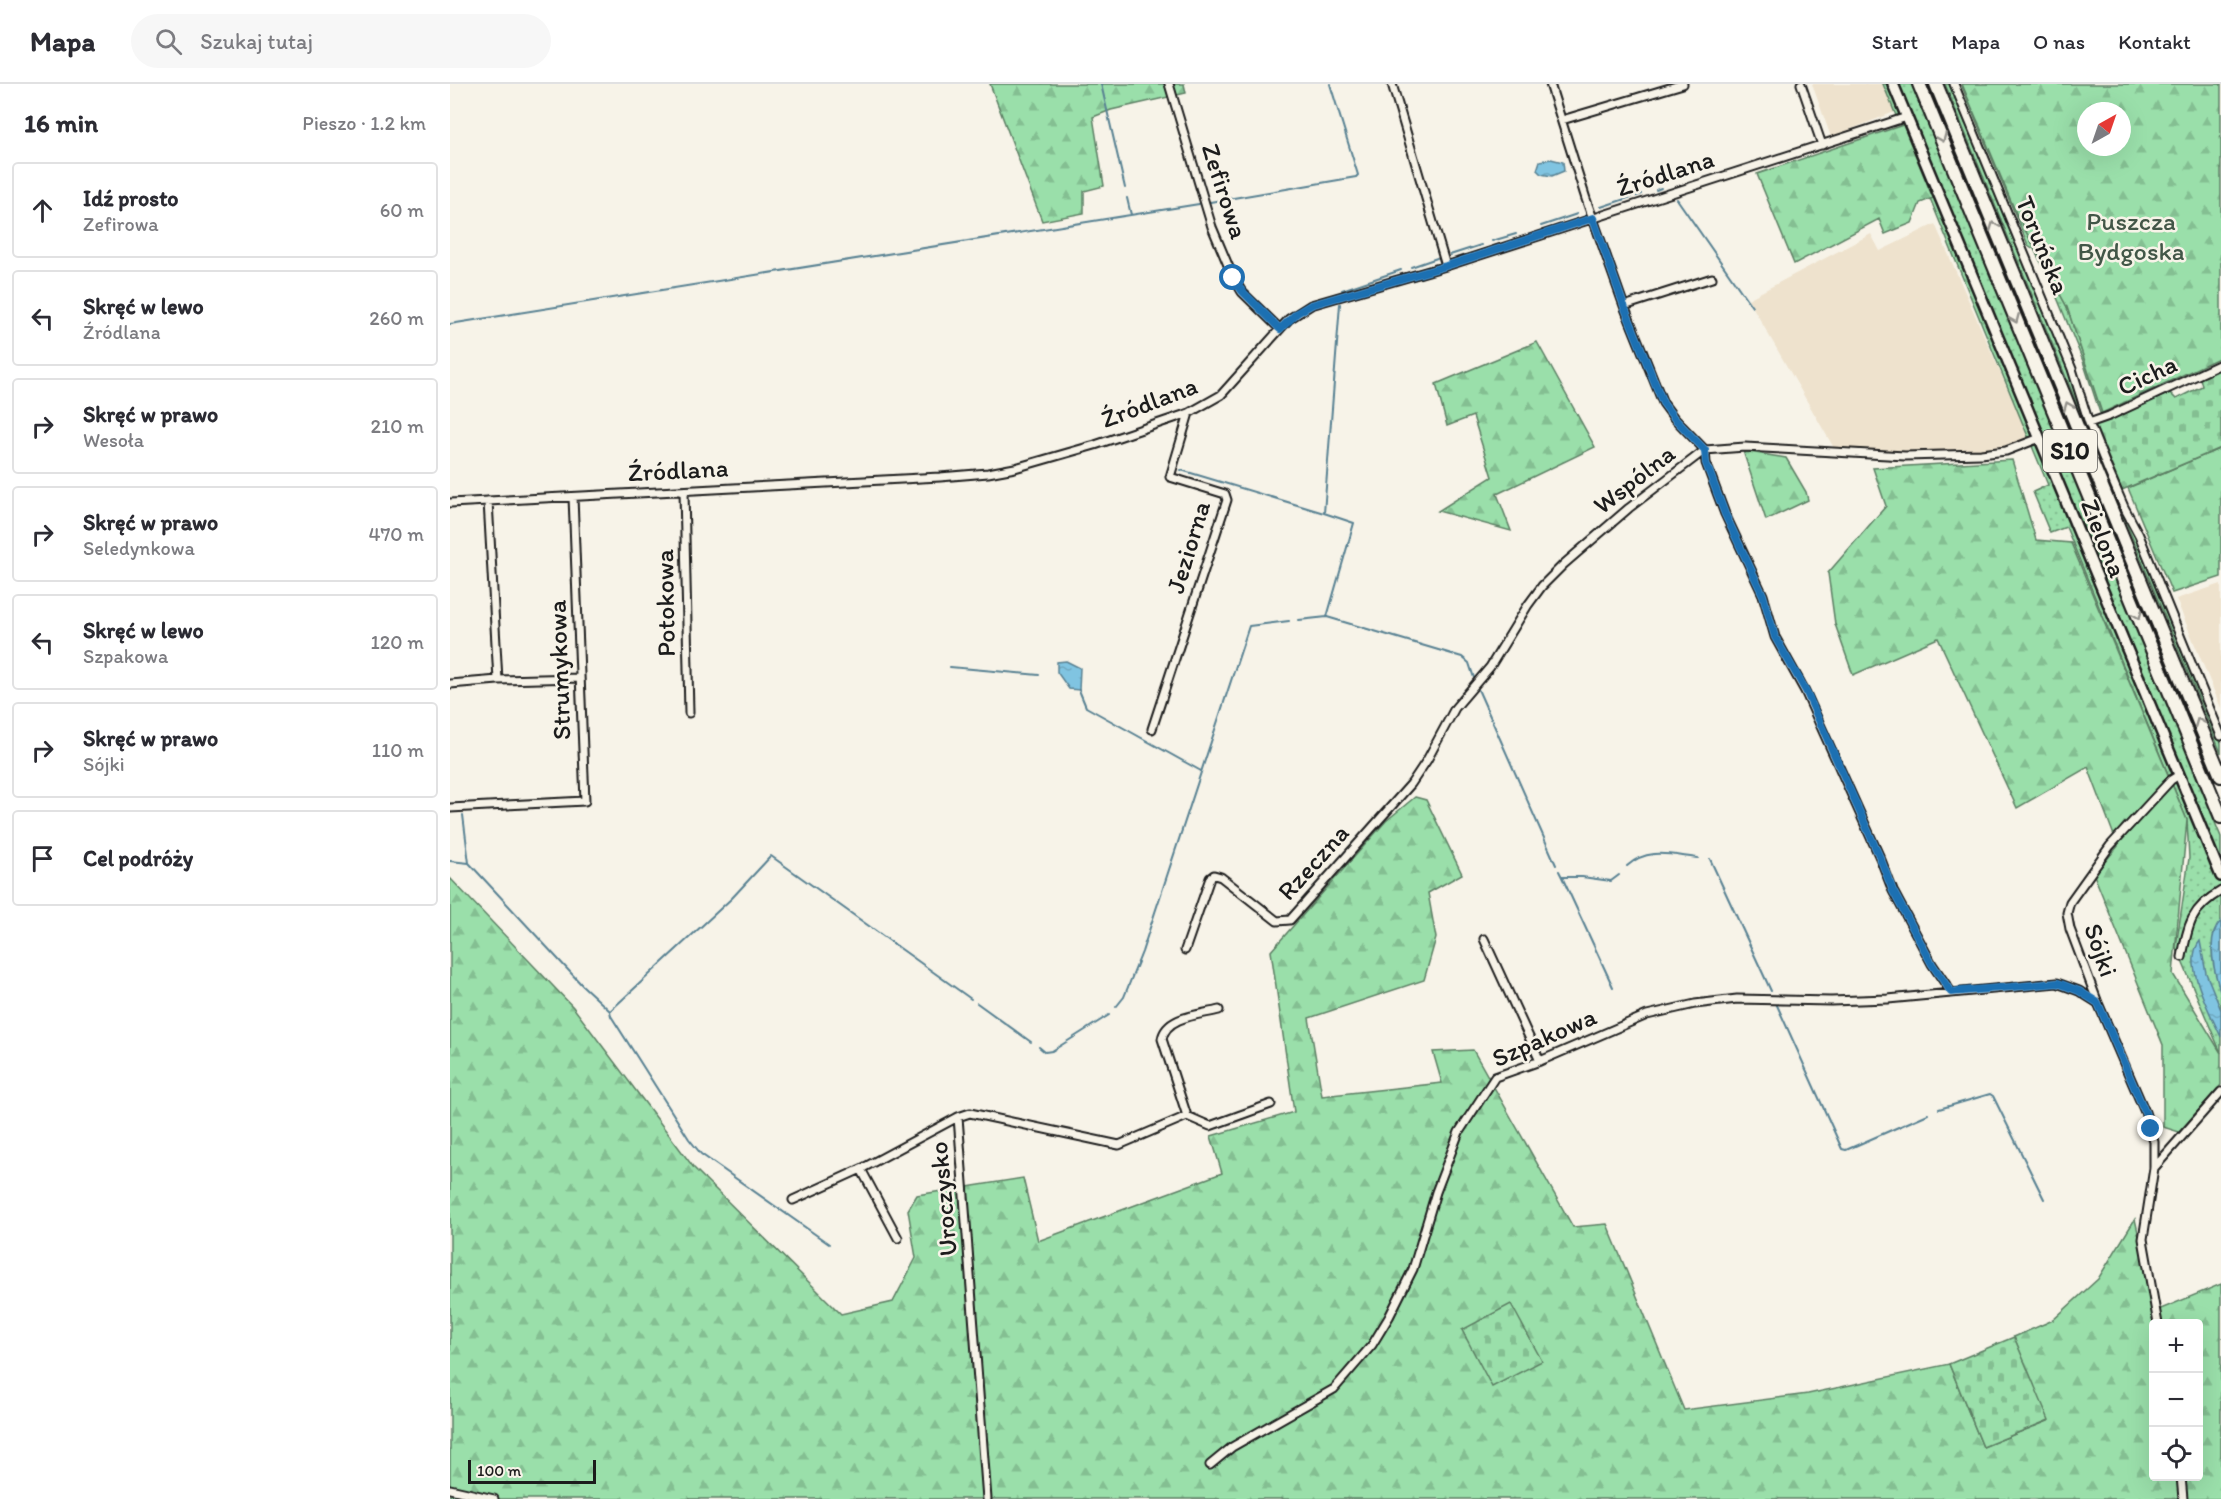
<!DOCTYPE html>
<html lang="pl">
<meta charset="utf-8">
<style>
:root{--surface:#fff;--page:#f7f7f7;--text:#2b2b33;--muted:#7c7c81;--line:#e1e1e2}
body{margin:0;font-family:Itim,sans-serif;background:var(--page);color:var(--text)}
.controls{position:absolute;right:18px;bottom:18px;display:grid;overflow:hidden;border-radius:6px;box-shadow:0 6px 24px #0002}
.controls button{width:54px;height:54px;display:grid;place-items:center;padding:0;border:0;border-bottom:2px solid var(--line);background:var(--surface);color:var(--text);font:30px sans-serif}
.compass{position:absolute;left:1627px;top:18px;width:54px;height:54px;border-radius:50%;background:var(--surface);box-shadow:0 6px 24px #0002;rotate:40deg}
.scale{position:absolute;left:18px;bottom:15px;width:128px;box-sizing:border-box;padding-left:6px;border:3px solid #1c1c1c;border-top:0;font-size:16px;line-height:21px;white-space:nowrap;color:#1c1c1c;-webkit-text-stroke:4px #f7f3e8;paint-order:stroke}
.stop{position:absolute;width:18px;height:18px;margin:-14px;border:4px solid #1f6fb2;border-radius:50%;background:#fff}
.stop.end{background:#1f6fb2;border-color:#fff;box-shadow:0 2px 6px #0008}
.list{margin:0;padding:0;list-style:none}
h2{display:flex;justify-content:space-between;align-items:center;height:78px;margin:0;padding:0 24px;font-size:26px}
h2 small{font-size:20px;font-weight:400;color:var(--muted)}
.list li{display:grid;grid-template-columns:39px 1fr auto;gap:18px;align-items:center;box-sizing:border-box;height:96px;margin:0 12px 12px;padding:0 12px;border:2px solid var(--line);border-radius:6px}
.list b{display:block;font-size:22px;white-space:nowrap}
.list p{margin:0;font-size:20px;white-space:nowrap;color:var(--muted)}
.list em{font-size:20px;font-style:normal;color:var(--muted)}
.icon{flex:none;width:33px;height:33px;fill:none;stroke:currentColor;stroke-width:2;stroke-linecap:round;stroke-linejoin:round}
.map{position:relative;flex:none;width:1771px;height:1415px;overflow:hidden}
header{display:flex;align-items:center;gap:36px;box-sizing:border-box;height:84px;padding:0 30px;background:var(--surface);border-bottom:2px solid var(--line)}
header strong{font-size:28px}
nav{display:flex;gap:33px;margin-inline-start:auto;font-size:21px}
.search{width:420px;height:54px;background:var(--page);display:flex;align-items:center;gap:15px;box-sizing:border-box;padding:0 21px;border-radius:33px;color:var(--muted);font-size:22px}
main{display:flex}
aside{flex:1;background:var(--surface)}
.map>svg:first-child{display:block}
.built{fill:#eee2cd}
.grass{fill:url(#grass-dots);stroke:#5b7e63;stroke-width:1.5}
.forest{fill:url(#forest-firs);stroke:#5b7e63;stroke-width:1.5;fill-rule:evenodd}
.cemetery{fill:url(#cemetery-stones);stroke:#5b7e63;stroke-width:1.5}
.water{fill:url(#water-ripples);stroke:#588192;stroke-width:1.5}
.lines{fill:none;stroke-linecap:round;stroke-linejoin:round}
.stream{stroke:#588192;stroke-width:2}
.street-casing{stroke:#1c1c1c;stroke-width:11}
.secondary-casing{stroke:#1c1c1c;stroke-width:14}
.highway-casing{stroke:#1c1c1c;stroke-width:16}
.street{stroke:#f7f3e8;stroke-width:7}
.secondary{stroke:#f7f3e8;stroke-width:9}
.highway{stroke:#f7f3e8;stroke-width:12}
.oneway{stroke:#94928c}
.route{stroke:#1f6fb2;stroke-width:8}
.labels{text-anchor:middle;stroke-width:5;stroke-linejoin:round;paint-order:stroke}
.shield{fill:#f7f3e8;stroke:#5e5c59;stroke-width:1.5}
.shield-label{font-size:24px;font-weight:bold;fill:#1c1c1c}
.street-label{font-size:26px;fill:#1c1c1c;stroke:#f7f3e8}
.park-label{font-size:26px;fill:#425647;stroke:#f7f3e8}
</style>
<header>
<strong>Mapa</strong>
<div class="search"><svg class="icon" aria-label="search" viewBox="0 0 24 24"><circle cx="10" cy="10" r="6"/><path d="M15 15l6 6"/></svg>Szukaj tutaj</div>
<nav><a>Start</a><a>Mapa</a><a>O nas</a><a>Kontakt</a></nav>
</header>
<main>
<aside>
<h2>16 min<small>Pieszo · 1.2 km</small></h2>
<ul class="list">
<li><svg class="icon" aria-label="ahead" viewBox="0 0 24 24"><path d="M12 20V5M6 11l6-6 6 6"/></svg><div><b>Idź prosto</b><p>Zefirowa</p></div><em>60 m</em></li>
<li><svg class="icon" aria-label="left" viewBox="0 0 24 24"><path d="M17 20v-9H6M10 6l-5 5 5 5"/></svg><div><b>Skręć w lewo</b><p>Źródlana</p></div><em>260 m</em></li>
<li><svg class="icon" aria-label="right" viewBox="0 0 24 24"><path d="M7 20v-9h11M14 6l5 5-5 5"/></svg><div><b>Skręć w prawo</b><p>Wesoła</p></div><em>210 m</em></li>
<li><svg class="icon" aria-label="right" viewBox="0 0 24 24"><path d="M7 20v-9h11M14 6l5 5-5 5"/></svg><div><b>Skręć w prawo</b><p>Seledynkowa</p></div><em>470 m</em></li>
<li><svg class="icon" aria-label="left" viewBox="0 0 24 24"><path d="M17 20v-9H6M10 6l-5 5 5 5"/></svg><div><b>Skręć w lewo</b><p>Szpakowa</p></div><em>120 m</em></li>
<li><svg class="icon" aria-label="right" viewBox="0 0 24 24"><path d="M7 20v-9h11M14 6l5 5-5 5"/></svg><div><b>Skręć w prawo</b><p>Sójki</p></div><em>110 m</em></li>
<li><svg class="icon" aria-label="arrive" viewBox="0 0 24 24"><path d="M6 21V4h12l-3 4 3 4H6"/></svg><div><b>Cel podróży</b></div></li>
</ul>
</aside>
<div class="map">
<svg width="1771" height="1415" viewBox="0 0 1771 1415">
<defs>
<pattern id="grass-dots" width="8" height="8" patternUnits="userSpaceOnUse" patternTransform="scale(1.5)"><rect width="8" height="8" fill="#9adfaa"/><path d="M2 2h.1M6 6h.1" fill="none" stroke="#84bf92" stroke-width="1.8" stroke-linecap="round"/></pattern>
<pattern id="forest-firs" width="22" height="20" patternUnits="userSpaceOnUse" patternTransform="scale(1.5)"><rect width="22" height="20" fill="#9adfaa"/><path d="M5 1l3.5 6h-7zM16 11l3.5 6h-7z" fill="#84bf92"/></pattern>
<pattern id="cemetery-stones" width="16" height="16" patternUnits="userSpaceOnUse" patternTransform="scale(1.5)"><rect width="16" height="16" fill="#9adfaa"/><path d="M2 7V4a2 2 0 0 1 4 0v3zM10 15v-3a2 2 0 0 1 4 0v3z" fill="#84bf92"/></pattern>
<pattern id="water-ripples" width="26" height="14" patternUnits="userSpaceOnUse" patternTransform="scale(1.5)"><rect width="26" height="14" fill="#80c4e1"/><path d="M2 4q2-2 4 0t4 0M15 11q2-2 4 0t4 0" fill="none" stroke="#6ea8c0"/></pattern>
</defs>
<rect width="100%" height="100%" fill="#f7f3e8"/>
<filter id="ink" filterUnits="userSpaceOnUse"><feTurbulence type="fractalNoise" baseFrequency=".0167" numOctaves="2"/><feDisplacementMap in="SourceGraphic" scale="12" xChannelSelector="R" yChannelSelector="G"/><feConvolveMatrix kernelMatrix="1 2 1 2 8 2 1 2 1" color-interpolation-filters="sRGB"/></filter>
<g filter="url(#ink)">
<!-- built -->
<path class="built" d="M1362 0H1435L1447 27 1381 53Z
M1485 140 1581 358 1556 367 1455 372 1384 364 1298 215 1421 150 1430 167Z
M1771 500V624L1726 515Z"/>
<!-- grass -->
<path class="grass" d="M1433 0H1461L1771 753V969L1726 863 1739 774 1737 736 1616 443 1600 449 1583 408 1598 401Z
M1495 0H1502L1615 276 1635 333 1771 659V669Z
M1511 0 1566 129 1617 223 1652 329H1650L1633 277 1599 194 1584 165 1578 161Z"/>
<!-- forest -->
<path class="forest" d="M540 0H734L736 9 661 26 643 33 654 102 634 107V129L592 137Z
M1512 0H1771V273L1652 329 1617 223 1566 129ZM1636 27H1672V63H1636Z
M1453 41 1483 114 1470 119 1462 139 1435 150 1429 135 1344 180 1307 90Z
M1087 258 1145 363 1047 410 1061 447 988 427 1042 393 1023 332 997 342 986 300Z
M1771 364V493L1722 509 1678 404Z
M1293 367 1336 374 1356 408 1358 416 1316 436Z
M1562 376 1586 456 1621 459 1737 736 1723 890 1771 969V1001L1729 1048 1713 1043V961L1644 791 1668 762 1638 683 1567 724 1488 554 1403 591 1385 540 1378 489 1436 422 1423 384Z
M965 713 976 716 1012 790 978 809 986 854 974 896 859 934 872 1012 992 999 983 968 1023 966 1123 1143 1157 1140 1234 1326 1358 1310 1499 1280 1533 1363 1598 1337 1564 1253 1603 1236 1648 1195 1685 1135 1706 1227 1771 1200V1415H0V794L123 923 244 1084 391 1230 443 1218 466 1174 458 1126 467 1111 573 1094 588 1157 772 1089 761 1052 844 1028 821 867 936 737ZM1704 1240H1748V1392H1704Z"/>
<!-- cemetery -->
<path class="cemetery" d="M1771 284V364L1672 406 1645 341 1720 309 1726 315 1752 302 1750 294Z
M1061 1220 1092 1277 1042 1303 1012 1246Z
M1564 1253 1599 1336 1533 1363 1499 1280Z"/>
<!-- water -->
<path class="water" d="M1101 75 1113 78 1114 87 1102 92 1091 90 1087 86 1090 77Z
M616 577 630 584 629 606 619 605 607 588V578Z
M1771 837V910C1765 891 1754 853 1771 837Z
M1750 857 1756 889 1771 926V953C1761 930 1731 879 1750 857Z"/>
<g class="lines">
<!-- stream -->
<path class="stream" d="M651 0 675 104
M1206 106 1211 104
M1186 112 1191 110
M677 114 681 131
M1227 115 1302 223
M760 118 906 93 908 91 880 0
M1151 123 1181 113
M1091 142 1127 130
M1042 157 1066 150
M1000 171 1031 161
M961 183 987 174
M892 206 951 186
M0 240 749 120
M731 386 874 429
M877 533 904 439 874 429 890 220
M849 536 877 533 1012 573 1019 579 1024 594
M500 583 589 591
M1027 603 1106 781
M629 606 636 623 751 687
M13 731 19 779
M1260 775 1321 907
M0 777 19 779 132 901 160 927 282 814 321 772 521 915
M1177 782C1198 763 1221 771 1248 774
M1109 787 1112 793H1132L1161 797 1169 791
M1112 793 1163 903
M527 919 581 958
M1326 919 1392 1065 1396 1066 1478 1030
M666 923 674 913 692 868 799 542 839 537
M160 927 161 932 239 1055 251 1070 379 1160
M589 963 595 968 602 967 659 931
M1489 1025 1540 1010 1543 1012 1594 1115"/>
<!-- street casing -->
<g class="street-casing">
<path id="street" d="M719 0 762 143 783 193 792 208 830 245
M942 0 996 182
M1100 0 1136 115 1174 222 1213 319 1224 334 1255 366 1256 379 1275 430 1313 511 1325 553 1355 607 1431 776 1443 807 1482 880 1501 908
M1351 0 1372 61
M1504 0 1622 285 1639 339 1658 386 1674 423 1689 451 1771 652
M1112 36 1233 0
M1174 222 1262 194
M1639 339 1659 332 1771 280
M234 407 239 629
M38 417 48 596 129 594
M0 419 490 393 538 389 565 384 645 361 739 329 771 311 839 235 861 221 996 182 1457 33
M0 600 48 596
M702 645 777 416 775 410 720 393 739 329
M0 724 135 717 123 413
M1034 855 1090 977
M735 866 760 794 764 791 771 793 827 837 840 836 961 700 977 676 1005 624 1040 583 1078 521 1092 502 1114 480 1179 424 1255 366 1295 363 1455 372 1531 370 1556 367 1590 354
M1732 873C1738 841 1741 824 1771 807
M737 1032 712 955C716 932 750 931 769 926
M1704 1084 1771 1008
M411 1085 448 1154
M343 1116 411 1085 508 1033
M1708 1240 1693 1155 1704 1084V1058L1695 1028 1648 919 1620 845 1617 829 1620 818 1660 762 1721 696 1729 691
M760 1381 782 1363 884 1305 922 1261 939 1233 963 1185 986 1108 1009 1048 1045 993 1090 977 1197 931 1245 920 1287 915 1381 917 1438 915 1607 899 1629 907 1648 919
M1731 1392 1733 1415
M0 1405 44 1415
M537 1415 508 1033 520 1029 669 1061 737 1032 760 1042 821 1020"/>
</g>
<!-- secondary casing -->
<g class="secondary-casing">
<path id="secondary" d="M1443 0 1771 792"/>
</g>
<!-- highway casing -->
<g class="highway-casing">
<path id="highway" d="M1469 0 1771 733
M1486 0 1771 692"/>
</g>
<!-- street -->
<use href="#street" class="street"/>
<!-- secondary -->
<use href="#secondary" class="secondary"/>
<!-- highway -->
<use href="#highway" class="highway"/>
</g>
<!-- one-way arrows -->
<defs><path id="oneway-chevron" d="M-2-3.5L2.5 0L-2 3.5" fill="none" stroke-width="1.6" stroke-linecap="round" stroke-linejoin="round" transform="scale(1.5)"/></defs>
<g class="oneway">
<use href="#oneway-chevron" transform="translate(1492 54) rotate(68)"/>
<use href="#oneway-chevron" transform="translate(1544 142) rotate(-112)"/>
<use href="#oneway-chevron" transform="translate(1565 235) rotate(67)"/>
<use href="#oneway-chevron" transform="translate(1618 322) rotate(-112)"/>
<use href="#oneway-chevron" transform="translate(1688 531) rotate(68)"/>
<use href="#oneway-chevron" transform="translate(1749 638) rotate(-112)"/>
</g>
</g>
<g class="lines" filter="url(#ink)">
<!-- route -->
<path class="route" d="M783 194 792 207 830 245 847 229 861 221 996 182 1143 134 1174 222 1213 319 1224 334 1255 366 1256 379 1275 430 1313 511 1325 553 1356 607 1431 776 1443 807 1482 880 1501 908 1608 899 1629 907 1648 919 1695 1028 1701 1045"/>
</g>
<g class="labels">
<!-- shield labels -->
<rect class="shield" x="1593" y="346" width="54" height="42" rx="4.5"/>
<g class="shield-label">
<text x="1620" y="375">S10</text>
</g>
<!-- street labels -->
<g class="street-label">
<text transform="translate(1215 89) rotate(-18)" y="9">Źródlana</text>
<text transform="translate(775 107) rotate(72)" y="9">Zefirowa</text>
<text transform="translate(1593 161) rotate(68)" y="9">Toruńska</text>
<text transform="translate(1697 291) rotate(-25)" y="9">Cicha</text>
<text transform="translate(699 318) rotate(-21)" y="9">Źródlana</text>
<text transform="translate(228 386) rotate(-3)" y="9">Źródlana</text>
<text transform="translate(1184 395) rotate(-38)" y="9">Wspólna</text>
<text transform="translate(1654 454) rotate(68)" y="9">Zielona</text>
<text transform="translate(738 463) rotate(-73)" y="9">Jeziorna</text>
<text transform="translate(215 519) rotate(-91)" y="9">Potokowa</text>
<text transform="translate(109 586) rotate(-92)" y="9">Strumykowa</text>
<text transform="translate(863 778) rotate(-48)" y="9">Rzeczna</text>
<text transform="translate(1651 866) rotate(71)" y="9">Sójki</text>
<text transform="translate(1094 953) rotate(-24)" y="9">Szpakowa</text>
<text transform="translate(493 1115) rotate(-95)" y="9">Uroczysko</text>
</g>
<!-- park labels -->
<g class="park-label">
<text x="1681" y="146">Puszcza<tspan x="1681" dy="30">Bydgoska</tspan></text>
</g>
</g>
</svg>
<div class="controls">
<button>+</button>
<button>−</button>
<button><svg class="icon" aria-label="locate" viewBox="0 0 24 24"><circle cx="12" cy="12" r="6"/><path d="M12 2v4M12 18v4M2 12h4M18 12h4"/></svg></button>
</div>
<svg class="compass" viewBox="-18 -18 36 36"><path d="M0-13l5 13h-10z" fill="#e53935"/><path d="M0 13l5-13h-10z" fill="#7c7c81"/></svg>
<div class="scale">100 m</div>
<div class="stop" style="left:783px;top:194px"></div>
<div class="stop end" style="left:1701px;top:1045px"></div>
</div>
</main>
